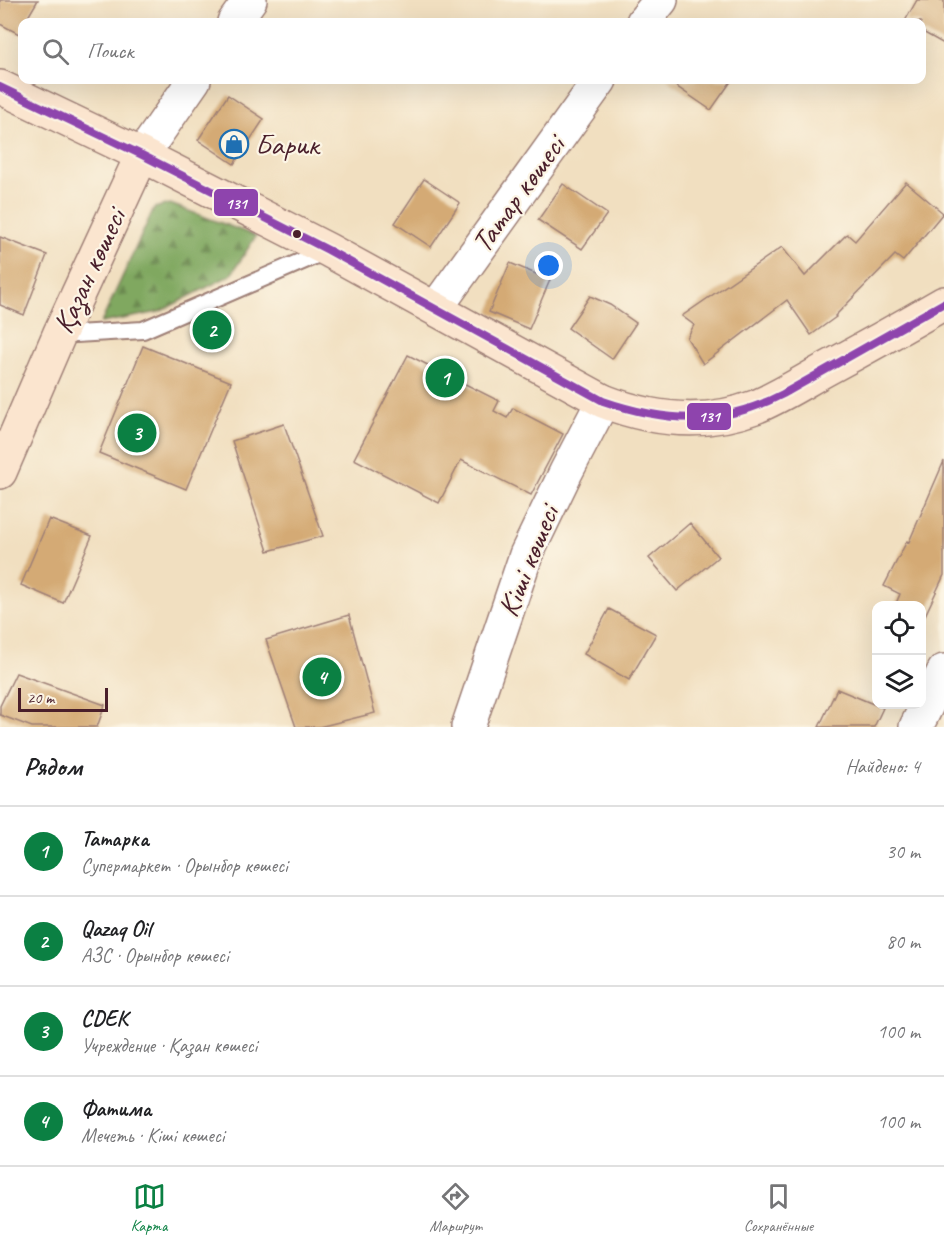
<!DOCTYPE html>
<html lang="ru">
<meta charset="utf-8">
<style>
:root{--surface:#fff;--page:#f2f2f2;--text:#202124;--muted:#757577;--line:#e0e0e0;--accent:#0b8043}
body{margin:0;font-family:Caveat,sans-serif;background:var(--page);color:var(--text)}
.controls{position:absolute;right:18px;bottom:18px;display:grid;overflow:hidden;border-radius:12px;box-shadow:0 6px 24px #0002}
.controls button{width:54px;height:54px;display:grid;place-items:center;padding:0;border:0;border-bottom:2px solid var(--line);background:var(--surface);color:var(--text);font:30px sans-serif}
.scale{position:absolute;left:18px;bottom:15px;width:90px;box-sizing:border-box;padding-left:6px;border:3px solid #4a1f2b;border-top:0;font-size:16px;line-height:21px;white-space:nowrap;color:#4a1f2b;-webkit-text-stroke:4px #fcf5e5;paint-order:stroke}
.you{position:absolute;left:549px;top:266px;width:21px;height:21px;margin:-15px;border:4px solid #fff;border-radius:50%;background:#1a73e8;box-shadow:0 0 0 9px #1a73e833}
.badge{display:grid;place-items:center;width:39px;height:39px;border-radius:50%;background:var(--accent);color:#fff;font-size:20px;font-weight:700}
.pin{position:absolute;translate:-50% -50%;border:3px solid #fff;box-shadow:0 2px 6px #0006}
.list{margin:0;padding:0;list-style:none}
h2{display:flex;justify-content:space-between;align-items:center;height:78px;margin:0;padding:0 24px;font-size:26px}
h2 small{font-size:20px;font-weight:400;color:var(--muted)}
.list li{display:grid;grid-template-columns:39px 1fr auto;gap:18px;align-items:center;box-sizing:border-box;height:90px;padding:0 24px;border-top:2px solid var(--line)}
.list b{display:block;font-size:22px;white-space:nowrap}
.list p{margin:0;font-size:20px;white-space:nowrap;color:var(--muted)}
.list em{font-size:20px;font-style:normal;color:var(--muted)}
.icon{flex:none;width:33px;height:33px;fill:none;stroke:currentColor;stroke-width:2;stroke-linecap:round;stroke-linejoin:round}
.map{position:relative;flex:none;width:944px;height:727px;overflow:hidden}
.search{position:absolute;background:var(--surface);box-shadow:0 6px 24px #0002;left:18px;right:18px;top:18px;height:66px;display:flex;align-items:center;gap:15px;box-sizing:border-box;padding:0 21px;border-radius:12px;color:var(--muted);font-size:22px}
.sheet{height:438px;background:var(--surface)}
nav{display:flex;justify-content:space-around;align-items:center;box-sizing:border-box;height:84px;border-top:2px solid var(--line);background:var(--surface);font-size:16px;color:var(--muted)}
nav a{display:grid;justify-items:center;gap:3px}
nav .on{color:var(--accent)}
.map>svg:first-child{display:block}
.forest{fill:url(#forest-firs);stroke:#656446;stroke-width:1.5}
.building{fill:#d4aa74}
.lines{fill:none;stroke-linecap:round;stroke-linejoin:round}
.lane-casing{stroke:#9e7f76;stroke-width:20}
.street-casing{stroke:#9e7f76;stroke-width:36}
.secondary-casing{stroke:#9e7f76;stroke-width:36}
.lane{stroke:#fff;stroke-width:16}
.street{stroke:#fff;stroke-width:33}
.secondary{stroke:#fbe5cf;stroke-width:33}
.bus-1-casing{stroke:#fcf5e5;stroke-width:12}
.bus-1{stroke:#8e44ad;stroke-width:8}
.bus-dot{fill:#4a1f2b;stroke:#fcf5e5;stroke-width:2}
.labels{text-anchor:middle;stroke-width:4.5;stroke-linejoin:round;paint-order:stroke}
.poi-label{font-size:30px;fill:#4a1f2b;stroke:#fcf5e5;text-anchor:start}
.street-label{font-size:30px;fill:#4a1f2b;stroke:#fcf5e5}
.line-badge{stroke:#fcf5e5;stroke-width:2}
.badge-label{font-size:16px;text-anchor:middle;font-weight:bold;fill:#fff}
</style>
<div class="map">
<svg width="944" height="727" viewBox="0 0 944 727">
<defs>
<pattern id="forest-firs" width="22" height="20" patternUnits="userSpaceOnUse" patternTransform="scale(1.5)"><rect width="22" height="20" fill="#80a860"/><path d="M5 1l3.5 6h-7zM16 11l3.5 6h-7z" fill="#6b884f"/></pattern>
</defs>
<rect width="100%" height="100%" fill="#fcf5e5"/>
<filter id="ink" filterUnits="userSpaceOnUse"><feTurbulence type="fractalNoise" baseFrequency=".0167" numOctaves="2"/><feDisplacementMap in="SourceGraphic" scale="12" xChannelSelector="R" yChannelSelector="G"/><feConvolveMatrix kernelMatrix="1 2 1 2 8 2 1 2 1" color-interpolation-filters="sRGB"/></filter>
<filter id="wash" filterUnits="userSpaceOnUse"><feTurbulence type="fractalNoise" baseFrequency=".008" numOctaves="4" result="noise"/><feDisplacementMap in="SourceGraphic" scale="24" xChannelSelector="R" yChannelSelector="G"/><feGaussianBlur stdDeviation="1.35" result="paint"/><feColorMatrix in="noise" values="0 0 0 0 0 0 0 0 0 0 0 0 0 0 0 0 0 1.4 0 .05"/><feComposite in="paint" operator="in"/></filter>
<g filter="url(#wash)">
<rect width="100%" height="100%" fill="#f1dfc0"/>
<!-- forest -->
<path class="forest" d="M170 204 256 236 231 275 159 312 101 323 154 208Z"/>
<g id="blocks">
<!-- building -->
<path class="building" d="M0 0H38L25 22H22V28L19 34 0 24Z
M917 0H944V44L921 31V22L905 21Z
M667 80H732L711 110Z
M228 95 264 119 234 164 198 140Z
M424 179 460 203 431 247 395 223Z
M906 182 943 213 903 261 895 255 835 316 836 317 811 335 787 300 703 364 687 338 694 325 682 316 782 247 805 276 847 234 855 241Z
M563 184 607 214 582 249 538 220Z
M0 237 47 255 24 315 0 305Z
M510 263 550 280 529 329 489 312Z
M590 296 610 305 636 323 612 359 568 328Z
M143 346 231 382 186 489 99 453Z
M408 355 499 401 494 411 507 418 513 408 563 434 531 495 461 460 439 503 354 459Z
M284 424 323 536 268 551 232 441Z
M944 461V575L921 624V606H895L900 594 884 586 907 541 909 542Z
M49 519 92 536 63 603 21 585Z
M690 523 718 557 677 591 649 558Z
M609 609 656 634 629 680 584 654Z
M349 615 375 713 319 727H296L266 640Z
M16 673 105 705 97 727H32L0 715V706Z
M837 689 883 708 874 727H819Z"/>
</g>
</g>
<g filter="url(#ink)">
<use href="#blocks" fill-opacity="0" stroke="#9e7f76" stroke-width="1.5"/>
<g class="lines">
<!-- lane casing -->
<g class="lane-casing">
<path id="lane" d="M59 335 143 330 328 250"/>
</g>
<!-- street casing -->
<g class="street-casing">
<path id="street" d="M234 22 250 0
M643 22 661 0
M142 155 194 80
M436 308 600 80
M468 727 526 555 566 472 603 401
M916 727 944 671"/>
</g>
<!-- secondary casing -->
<g class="secondary-casing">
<path id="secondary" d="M0 87 142 155 328 250 603 401C652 420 705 426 755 407 780 397 804 381 828 368 867 347 906 325 944 303
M0 472 59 335 142 155"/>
</g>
<!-- lane -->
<use href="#lane" class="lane"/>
<!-- street -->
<use href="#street" class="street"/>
<!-- secondary -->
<use href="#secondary" class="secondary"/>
<!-- bus-1 casing -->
<g class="bus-1-casing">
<path id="bus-1" d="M0 87 142 155 328 250 603 401C667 423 722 426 783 394L944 303"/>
</g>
<!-- bus-1 -->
<use href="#bus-1" class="bus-1"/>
</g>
</g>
<!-- icons -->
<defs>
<g id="shop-ring" transform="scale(1.5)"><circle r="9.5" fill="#fcf5e5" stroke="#1f6fb2" stroke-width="1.5"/><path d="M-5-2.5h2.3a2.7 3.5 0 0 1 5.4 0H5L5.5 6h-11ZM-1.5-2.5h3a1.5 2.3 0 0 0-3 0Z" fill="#1f6fb2"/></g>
</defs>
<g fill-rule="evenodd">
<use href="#shop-ring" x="234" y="144"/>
</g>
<!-- markers -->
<circle class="bus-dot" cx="297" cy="234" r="5"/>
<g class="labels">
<!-- poi labels -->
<g class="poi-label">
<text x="255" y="154">Барик</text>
</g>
<!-- street labels -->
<g class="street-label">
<text transform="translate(518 194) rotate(-54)" y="10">Татар көшесі</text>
<text transform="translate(89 271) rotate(-65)" y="10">Қазан көшесі</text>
<text transform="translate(528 561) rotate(-68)" y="10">Кіші көшесі</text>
</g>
</g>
<g class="line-badge">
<rect x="213" y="188" width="46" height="29" rx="6" fill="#8e44ad"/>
<rect x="686" y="402" width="46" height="29" rx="6" fill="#8e44ad"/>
</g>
<g class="badge-label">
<text x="236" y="209">131</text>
<text x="709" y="422">131</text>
</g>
</svg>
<div class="controls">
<button><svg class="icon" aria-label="locate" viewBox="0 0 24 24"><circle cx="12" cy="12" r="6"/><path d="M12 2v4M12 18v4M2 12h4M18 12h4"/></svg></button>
<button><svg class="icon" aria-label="layers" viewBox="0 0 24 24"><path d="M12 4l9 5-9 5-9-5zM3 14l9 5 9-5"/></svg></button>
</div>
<div class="scale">20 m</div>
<div class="you"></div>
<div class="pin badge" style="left:445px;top:378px">1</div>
<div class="pin badge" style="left:212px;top:330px">2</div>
<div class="pin badge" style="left:137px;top:433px">3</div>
<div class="pin badge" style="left:322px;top:677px">4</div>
<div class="search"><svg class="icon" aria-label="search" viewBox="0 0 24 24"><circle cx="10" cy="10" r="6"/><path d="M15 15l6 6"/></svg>Поиск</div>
</div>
<section class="sheet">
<h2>Рядом<small>Найдено: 4</small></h2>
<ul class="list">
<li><span class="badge">1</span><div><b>Татарка</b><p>Супермаркет · Орынбор көшесі</p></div><em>30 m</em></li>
<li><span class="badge">2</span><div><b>Qazaq Oil</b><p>АЗС · Орынбор көшесі</p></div><em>80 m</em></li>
<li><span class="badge">3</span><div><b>CDEK</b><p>Учреждение · Қазан көшесі</p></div><em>100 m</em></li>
<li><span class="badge">4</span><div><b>Фатима</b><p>Мечеть · Кіші көшесі</p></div><em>100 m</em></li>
</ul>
</section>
<nav>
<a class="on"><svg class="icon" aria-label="map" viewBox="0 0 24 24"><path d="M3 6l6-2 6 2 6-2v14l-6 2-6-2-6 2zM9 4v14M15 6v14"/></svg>Карта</a>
<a><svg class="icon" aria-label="directions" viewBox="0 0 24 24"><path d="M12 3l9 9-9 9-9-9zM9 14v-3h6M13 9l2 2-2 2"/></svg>Маршрут</a>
<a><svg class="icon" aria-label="saved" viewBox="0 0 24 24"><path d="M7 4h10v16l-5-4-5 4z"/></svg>Сохранённые</a>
</nav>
